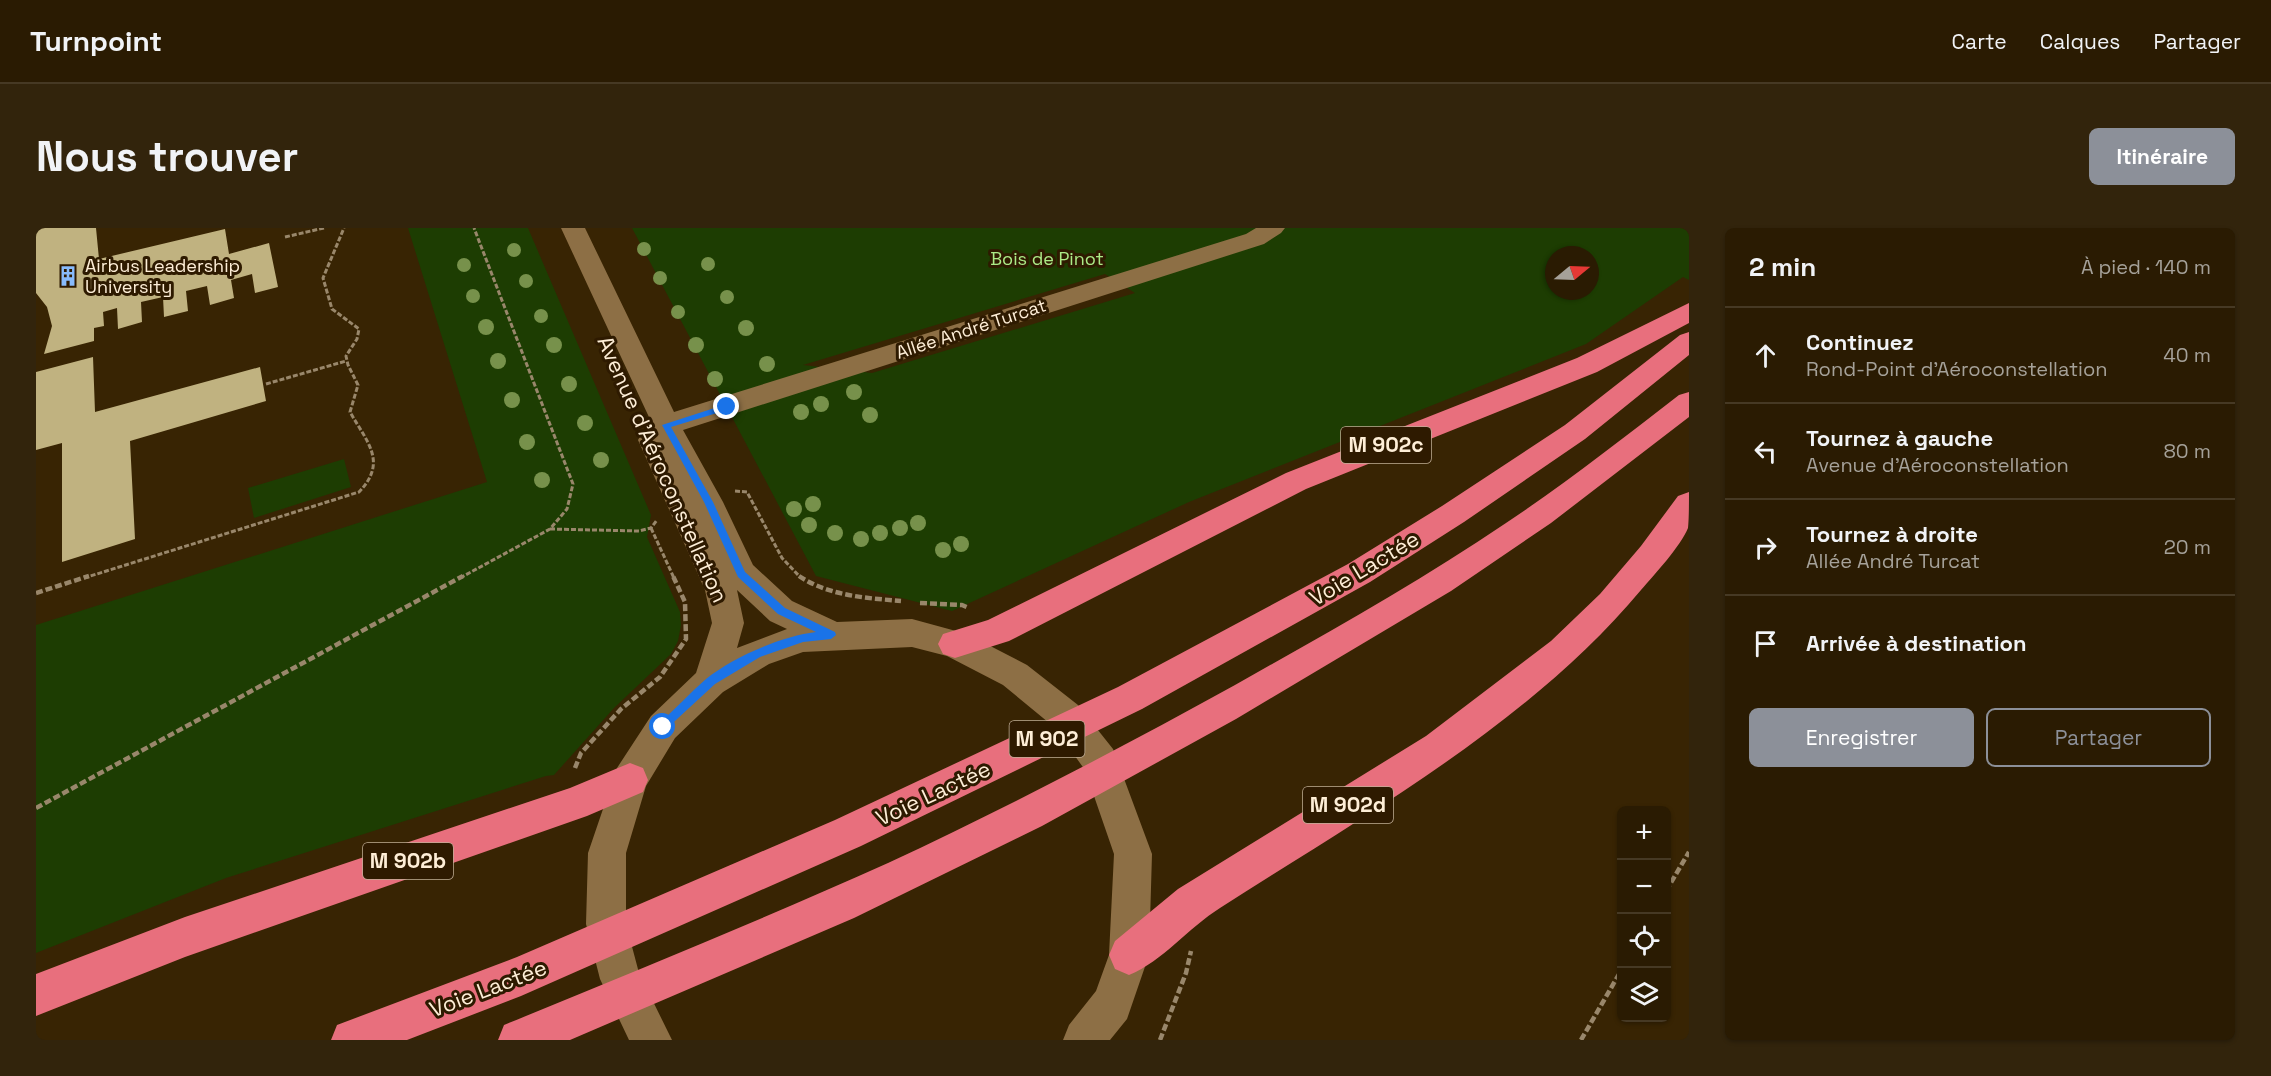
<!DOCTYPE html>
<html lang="fr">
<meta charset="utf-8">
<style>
:root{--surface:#2a1b02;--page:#32240c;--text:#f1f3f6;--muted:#a5a199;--line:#463924;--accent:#8c9099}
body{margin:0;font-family:"Space Grotesk",sans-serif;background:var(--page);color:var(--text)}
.controls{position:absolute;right:18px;bottom:18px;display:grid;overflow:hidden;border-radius:9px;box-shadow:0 2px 4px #0004}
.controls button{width:54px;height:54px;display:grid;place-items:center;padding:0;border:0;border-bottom:2px solid var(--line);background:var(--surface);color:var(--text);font:30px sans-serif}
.compass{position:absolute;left:1509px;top:18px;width:54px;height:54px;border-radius:50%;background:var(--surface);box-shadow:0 2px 4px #0004;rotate:71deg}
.stop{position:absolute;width:18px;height:18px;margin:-14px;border:4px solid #1a73e8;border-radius:50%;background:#fff}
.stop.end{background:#1a73e8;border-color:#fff;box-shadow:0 2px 6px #0008}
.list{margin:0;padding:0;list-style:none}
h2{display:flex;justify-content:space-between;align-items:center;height:78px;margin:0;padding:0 24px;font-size:26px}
h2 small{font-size:20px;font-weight:400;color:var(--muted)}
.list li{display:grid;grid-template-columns:39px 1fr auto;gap:18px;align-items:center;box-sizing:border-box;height:96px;padding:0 24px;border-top:2px solid var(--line)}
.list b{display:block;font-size:22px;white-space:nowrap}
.list p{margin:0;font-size:20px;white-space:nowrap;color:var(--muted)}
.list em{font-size:20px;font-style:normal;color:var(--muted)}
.actions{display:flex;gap:12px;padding:18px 24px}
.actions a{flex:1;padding:14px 0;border:2px solid var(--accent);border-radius:9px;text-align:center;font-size:21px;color:var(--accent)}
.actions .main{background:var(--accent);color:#fff}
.icon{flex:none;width:33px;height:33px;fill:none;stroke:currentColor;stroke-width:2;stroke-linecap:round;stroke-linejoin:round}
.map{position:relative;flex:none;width:1653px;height:812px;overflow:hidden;border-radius:9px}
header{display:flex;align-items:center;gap:36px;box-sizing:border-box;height:84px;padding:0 30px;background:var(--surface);border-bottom:2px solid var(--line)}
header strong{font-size:28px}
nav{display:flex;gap:33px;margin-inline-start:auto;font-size:21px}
.intro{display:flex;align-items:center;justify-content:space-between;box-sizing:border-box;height:144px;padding:0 36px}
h1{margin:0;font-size:42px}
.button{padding:15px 27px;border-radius:9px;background:var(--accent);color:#fff;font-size:21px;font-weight:700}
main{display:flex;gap:36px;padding:0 36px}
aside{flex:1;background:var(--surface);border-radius:9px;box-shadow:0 2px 4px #0004}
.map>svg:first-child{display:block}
.green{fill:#1d3d02;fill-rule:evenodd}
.building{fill:#c0b280}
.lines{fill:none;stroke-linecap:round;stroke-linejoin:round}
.path-far1{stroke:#99876b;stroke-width:3;stroke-dasharray:5 2;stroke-linecap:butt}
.path{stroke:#99876b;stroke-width:4.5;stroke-dasharray:7 3;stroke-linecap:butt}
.minor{fill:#8d6f45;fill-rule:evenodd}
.highway{fill:#e86f7d;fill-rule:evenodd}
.tree{fill:#77914b}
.route{fill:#1a73e8}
.labels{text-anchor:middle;stroke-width:6;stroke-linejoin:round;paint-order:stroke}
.far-park-label{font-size:18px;fill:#abea86;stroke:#2e1a00}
.far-poi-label{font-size:18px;fill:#feeed7;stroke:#2e1a00;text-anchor:start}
.far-street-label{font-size:18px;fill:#feeed7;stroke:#2e1a00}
.shield{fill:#2e1a00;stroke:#c0ae96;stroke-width:1.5}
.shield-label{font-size:21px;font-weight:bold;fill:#feeed7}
.street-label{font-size:22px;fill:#feeed7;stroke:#2e1a00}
</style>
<header>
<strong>Turnpoint</strong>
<nav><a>Carte</a><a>Calques</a><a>Partager</a></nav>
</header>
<div class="intro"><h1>Nous trouver</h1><a class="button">Itinéraire</a></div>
<main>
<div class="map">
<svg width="1653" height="812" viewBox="0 0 1653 812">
<rect width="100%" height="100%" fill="#382403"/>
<!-- green -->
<path class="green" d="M372 0H492L615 287 611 309 644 384 645 397 642 413 635 426 578 480 518 547 510 548 190 650 0 725V397L451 254Z
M596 0H1653V52L1647 49 1550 116 1153 274 916 383 780 348ZM1518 27H1554V63H1518ZM1069 46 1099 65 836 145 767 137Z
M308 231 315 259 218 290 212 260Z"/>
<!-- building -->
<path class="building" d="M0 0H60L63 31 189 1 193 26 233 15 242 59 219 65 216 46 195 52 198 70 174 77 171 58 150 63 152 83 128 89 127 69 105 74 106 94 82 101 81 80 67 84 68 98 58 100V113L8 126 16 98 11 79 0 65Z
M57 129 59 184 224 139 230 173 94 213 99 311 26 334V215L0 222V144Z"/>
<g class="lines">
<!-- path-far1 -->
<path class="path-far1" d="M249 9 288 0
M230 156 310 133
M699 263 711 264 746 330 765 350
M615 300 638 350
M514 301 603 303 615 300 621 292
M48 350 323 264C352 234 331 214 314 184L322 157 312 137 310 128 321 111 323 101 296 81 287 50 308 0
M424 350 514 301 531 281 537 256 438 0"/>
<!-- path -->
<path class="path" d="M763 348C793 368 830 370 865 373
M0 365 53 348
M884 375 926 377 933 380
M539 540 545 525 585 481 624 449 650 411 649 374 637 348
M0 580 427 348
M1630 663 1653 624
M1124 812 1150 745 1155 723
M1545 812 1586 741"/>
<!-- minor -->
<path class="minor" d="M525 0H549L638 184 1210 6 1220 0H1249L1245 5 1228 16 647 202 687 274 717 337 756 373 801 394 876 391 931 406 991 437 1042 477 1077 521 1116 626 1113 727 1091 791 1074 812H1027L1033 797 1060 763 1073 727 1078 626 1049 542 1018 499 967 457 911 428 876 419 767 424 733 436 687 464 639 510 610 558 590 625V696L603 745 636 812H593L564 751 550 696 552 625 581 540 615 488 660 445 676 395 669 362 602 212 606 205 619 202ZM701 362 734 393 751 401 701 420 708 395Z"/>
<!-- highway -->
<path class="highway" d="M1653 75V95L1561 144 1270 261 973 413 919 430 907 426 902 416 907 406 952 392 1250 245 1541 130Z
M1653 104V127L1549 211 1428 294 1334 354 1106 481 825 618 485 768 371 812H295L301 797 481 729 799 592 1082 459 1312 336 1406 278 1529 197 1644 107Z
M1653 164V189L1515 295 1415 363 1200 491 1006 598 818 690 534 812H462L468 797C597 744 725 692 852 635 970 580 1085 520 1199 457 1291 405 1383 354 1470 295 1530 255 1586 211 1643 167Z
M1653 264C1653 274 1653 291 1652 300 1644 319 1619 346 1605 362 1494 495 1329 587 1184 680 1152 700 1127 733 1093 747L1079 741 1073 727 1079 713 1142 661 1390 508 1515 413 1564 366 1605 318 1642 268Z
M594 535 607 540 612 552 607 564 551 588 149 729 0 788V746L149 689 534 560Z"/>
</g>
<!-- trees -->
<g class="tree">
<circle cx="608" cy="21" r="7"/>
<circle cx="478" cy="22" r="7"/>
<circle cx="672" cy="36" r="7"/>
<circle cx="428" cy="37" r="7"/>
<circle cx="624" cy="50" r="7"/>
<circle cx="490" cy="53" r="7"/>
<circle cx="437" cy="68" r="7"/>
<circle cx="691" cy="69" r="7"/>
<circle cx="642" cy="84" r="7"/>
<circle cx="505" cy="88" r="7"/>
<circle cx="450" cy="99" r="8"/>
<circle cx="710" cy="100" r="8"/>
<circle cx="518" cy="117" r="8"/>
<circle cx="660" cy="117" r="8"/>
<circle cx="462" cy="133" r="8"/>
<circle cx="731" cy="136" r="8"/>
<circle cx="679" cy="151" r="8"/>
<circle cx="533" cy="156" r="8"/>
<circle cx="818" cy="164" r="8"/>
<circle cx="476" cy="172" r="8"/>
<circle cx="785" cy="176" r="8"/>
<circle cx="765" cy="184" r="8"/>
<circle cx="834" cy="187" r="8"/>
<circle cx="549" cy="195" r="8"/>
<circle cx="491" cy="214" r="8"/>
<circle cx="565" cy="232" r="8"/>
<circle cx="506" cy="252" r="8"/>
<circle cx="777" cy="276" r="8"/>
<circle cx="758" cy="281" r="8"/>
<circle cx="882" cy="295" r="8"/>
<circle cx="773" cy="297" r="8"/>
<circle cx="864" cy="300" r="8"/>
<circle cx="799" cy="305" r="8"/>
<circle cx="844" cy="305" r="8"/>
<circle cx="825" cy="311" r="8"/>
<circle cx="925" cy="316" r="8"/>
<circle cx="907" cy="322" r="8"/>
</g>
<!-- route -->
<path class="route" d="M691 176 695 179 694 181 635 199 677 274 709 344 749 380 799 404 800 407 795 411 767 414 724 429 679 456 627 504 623 503V496C639 481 654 465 670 451 697 429 746 408 780 404L742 386 702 349 668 274 626 197Z"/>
<!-- icons -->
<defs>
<g id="building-bare" transform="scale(1.62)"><path d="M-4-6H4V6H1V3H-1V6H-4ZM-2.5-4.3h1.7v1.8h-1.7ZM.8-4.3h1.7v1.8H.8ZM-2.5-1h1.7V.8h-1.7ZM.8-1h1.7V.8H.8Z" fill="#88bbfc" stroke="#2e1a00" stroke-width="2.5" paint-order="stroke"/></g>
</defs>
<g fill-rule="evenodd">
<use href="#building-bare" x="32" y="48"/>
</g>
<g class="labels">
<!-- far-park labels -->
<g class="far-park-label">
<text x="1011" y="37">Bois de Pinot</text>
</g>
<!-- far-poi labels -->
<g class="far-poi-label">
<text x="49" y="44">Airbus Leadership<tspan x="49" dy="21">University</tspan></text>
</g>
<!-- far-street labels -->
<g class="far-street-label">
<text transform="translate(935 101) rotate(-18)" y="6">Allée André Turcat</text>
</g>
<!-- shield labels -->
<g class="shield">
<rect x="1305" y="199" width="90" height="36" rx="4.5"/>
<rect x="973.5" y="493" width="75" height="36" rx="4.5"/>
<rect x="1267" y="559" width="90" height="36" rx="4.5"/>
<rect x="327" y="615" width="90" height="36" rx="4.5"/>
</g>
<g class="shield-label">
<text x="1350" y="224">M 902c</text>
<text x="1011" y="518">M 902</text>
<text x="1312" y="584">M 902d</text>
<text x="372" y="640">M 902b</text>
</g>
<!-- street labels -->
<g class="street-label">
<text transform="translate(627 241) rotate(66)" y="8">Avenue d'Aéroconstellation</text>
<text transform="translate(1328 340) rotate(-31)" y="8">Voie Lactée</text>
<text transform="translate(897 565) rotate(-25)" y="8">Voie Lactée</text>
<text transform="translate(452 760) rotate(-21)" y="8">Voie Lactée</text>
</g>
</g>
</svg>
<div class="controls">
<button>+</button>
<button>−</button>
<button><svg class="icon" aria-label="locate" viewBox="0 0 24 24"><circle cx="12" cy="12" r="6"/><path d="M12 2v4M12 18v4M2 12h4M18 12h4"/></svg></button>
<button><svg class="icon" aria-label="layers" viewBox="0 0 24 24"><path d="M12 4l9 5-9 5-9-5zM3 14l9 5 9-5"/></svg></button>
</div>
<svg class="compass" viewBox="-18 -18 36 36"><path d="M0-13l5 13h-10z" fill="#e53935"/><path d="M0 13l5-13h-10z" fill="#a5a199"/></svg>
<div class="stop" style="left:627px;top:499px"></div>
<div class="stop end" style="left:691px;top:179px"></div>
</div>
<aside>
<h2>2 min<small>À pied · 140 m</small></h2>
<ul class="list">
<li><svg class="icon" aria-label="ahead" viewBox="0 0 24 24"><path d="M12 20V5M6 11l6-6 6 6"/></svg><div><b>Continuez</b><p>Rond-Point d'Aéroconstellation</p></div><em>40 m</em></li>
<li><svg class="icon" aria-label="left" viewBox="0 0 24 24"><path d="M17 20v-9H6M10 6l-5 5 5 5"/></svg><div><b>Tournez à gauche</b><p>Avenue d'Aéroconstellation</p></div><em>80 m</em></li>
<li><svg class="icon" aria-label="right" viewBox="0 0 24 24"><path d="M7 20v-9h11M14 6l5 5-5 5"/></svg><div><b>Tournez à droite</b><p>Allée André Turcat</p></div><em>20 m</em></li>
<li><svg class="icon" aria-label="arrive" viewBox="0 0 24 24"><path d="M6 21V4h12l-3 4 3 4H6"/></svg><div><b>Arrivée à destination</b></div></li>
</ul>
<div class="actions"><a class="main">Enregistrer</a><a>Partager</a></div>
</aside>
</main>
